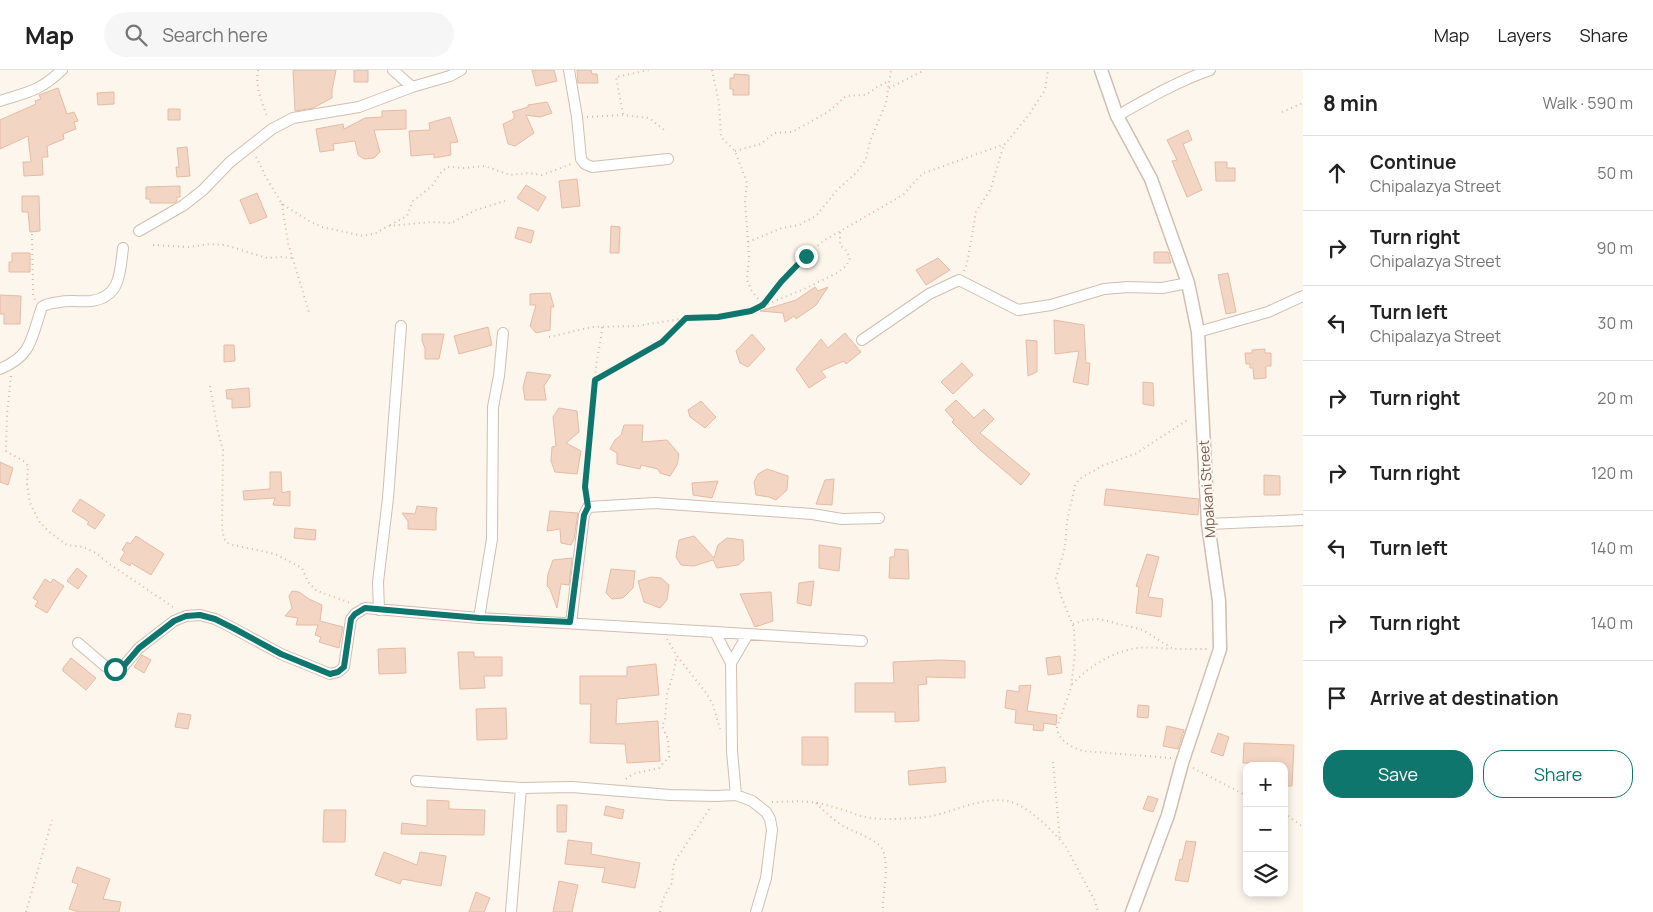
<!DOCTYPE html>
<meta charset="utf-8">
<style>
:root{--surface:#fff;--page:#f6f6f6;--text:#222;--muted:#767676;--line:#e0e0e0;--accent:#0f766e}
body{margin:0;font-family:Manrope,sans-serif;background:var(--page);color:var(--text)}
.controls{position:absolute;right:15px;bottom:15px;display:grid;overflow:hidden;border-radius:10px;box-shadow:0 2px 8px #0003}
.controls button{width:45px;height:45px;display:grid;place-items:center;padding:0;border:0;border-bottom:1px solid var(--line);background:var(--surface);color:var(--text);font:25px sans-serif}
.stop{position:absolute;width:15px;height:15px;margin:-11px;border:4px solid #0f766e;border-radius:50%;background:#fff}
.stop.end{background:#0f766e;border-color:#fff;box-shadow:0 1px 5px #0008}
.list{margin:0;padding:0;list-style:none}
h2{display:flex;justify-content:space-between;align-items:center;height:65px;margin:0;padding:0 20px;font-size:21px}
h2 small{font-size:16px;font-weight:400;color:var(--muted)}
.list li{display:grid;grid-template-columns:32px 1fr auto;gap:15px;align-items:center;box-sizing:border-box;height:75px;padding:0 20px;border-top:1px solid var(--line)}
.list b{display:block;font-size:19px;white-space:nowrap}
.list p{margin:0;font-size:16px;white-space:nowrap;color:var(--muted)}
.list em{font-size:16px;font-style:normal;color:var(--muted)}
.actions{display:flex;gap:10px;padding:15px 20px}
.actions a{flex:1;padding:11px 0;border:1px solid var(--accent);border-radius:20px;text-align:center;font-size:18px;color:var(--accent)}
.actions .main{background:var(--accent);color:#fff}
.icon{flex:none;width:28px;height:28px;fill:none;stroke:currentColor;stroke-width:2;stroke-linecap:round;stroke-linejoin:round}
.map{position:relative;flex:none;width:1303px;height:842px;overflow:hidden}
header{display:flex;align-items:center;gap:30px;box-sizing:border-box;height:70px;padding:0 25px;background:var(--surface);border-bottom:1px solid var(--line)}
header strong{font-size:24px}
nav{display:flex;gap:28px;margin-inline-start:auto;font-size:18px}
.search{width:350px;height:45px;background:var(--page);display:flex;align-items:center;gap:12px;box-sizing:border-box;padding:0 18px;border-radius:28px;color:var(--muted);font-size:19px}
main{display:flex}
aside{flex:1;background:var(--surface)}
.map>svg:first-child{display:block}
.building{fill:#f3d5c3;stroke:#e6bba3}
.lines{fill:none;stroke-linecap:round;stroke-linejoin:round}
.minor-casing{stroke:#d1beb0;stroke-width:12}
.tertiary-casing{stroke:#d1beb0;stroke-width:15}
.path{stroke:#d9b8a5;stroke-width:2;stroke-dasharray:1 4;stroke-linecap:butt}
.minor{stroke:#fff;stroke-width:10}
.tertiary{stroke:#fff;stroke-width:12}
.route{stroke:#0f766e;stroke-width:6}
.labels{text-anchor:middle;stroke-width:4;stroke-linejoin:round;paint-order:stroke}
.street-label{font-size:14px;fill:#7a5c4d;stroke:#fffaf3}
</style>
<header>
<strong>Map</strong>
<div class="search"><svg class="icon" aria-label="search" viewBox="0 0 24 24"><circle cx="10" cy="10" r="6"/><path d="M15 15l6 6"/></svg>Search here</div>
<nav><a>Map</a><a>Layers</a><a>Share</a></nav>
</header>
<main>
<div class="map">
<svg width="1303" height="842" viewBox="0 0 1303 842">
<rect width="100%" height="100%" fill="#fdf6ec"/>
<!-- building -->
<path class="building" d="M293 0H336L332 20V28L313 38 295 41Z
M354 0H368V12H354Z
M532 0H554L557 11 536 16Z
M577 0H591L592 4H597L598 13H578Z
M734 4 749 5V25H733V19H730V8H734Z
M58 18 67 44 74 42 78 51 74 52 76 59 63 64 64 69 47 76 48 87H42L43 105 24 106 23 92H31L28 66 0 79V50L36 34 35 31 41 29 39 25Z
M114 22V34L98 35 97 23Z
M547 32 552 43 540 47 526 45 534 63 515 76 508 74 503 54 514 49V43L512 42 528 37V35Z
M168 39H180V50H168Z
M406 40V59L374 60 380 82 374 88 364 89 358 85 355 71 333 74 334 80 320 82 316 59 343 54 344 59 365 48 382 47V41Z
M450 47 458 72 450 73 451 85 434 88V84L411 86 409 61 430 60 429 53Z
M1188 60 1192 70 1183 74 1202 120 1187 127 1172 91 1177 90 1167 70Z
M187 77 190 106 177 107 176 97H179L177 78Z
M1215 92H1227V98H1235V111H1216Z
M577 109 580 136 562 138 559 111Z
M526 115 546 127 538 141 517 128Z
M180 116V127H177V131L174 133H150V129H146V117Z
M257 123 267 147 250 154 240 130Z
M22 126H39L40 161 30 162 28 142H22Z
M611 156 620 157 619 183H610Z
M518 157 534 161 531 173 515 168Z
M1154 182H1168L1171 193H1154Z
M12 183H30V202H9V192H12Z
M938 188 950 200 926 215 916 200Z
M1228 203 1236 242 1226 244 1218 205Z
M815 217 818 221 828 217 816 235 796 249 794 246 785 252 783 243 760 241 796 230Z
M550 223 554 237H551L550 260 536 263 530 256 536 235H530V224Z
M0 225 21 226 20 254H4V244H0Z
M1054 250 1084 255 1086 293H1090L1088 315 1073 312 1079 281 1055 284Z
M488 257 492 275 459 284 454 266Z
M845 263 861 282 846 294 844 291 821 301 826 307 809 318 796 299 821 269 828 278Z
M422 264H444L439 289H425V278L422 271Z
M752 264 765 279 748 297 740 293 736 281Z
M1026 270 1037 271V302L1028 306Z
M224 275H234L235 291 224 292Z
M1265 279V283H1271V296H1266V308L1254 309 1253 298H1250V294H1246L1245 283H1252V280Z
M962 293 973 305 953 324 941 312Z
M527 302 551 305 544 316 546 330H525L523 317Z
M1143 312 1153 313 1154 336 1143 334Z
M249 318 250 337 232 338V329H227L226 320Z
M956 330 974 348 984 339 994 349 980 363 1030 404 1021 415 980 380 952 352 954 350 945 340Z
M701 331 716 347 705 358 690 347 688 340Z
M559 338 577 341 579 362 566 373 581 381 577 404 555 402 551 391 552 377 556 376 553 347Z
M624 355H643L642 372 667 370 679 384 677 395 670 406 660 403 658 399 641 395 640 399 617 394V383L610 379 615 370 621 365Z
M0 392 13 398 8 415 0 412Z
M767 399 788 406 787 420 776 430 769 427 756 425 754 412 758 404Z
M270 402H281L282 423 290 421V436L273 435 275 428 244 430 243 421 270 419Z
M1264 405 1280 406V425H1264Z
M834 409 832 435 816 434 825 410Z
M718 411 712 428 693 425 692 413Z
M1106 419 1199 429 1198 445 1104 435Z
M80 429 105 445 95 459 87 454 89 452 72 441Z
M417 436 437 438 436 445V460L408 459V451L402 443 415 444Z
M550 441 578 443 574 469 571 475 561 473 560 459 547 461Z
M295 458 316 460 315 470 294 468Z
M136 466 164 484 151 505 131 493 130 496 120 490 125 482 122 480 127 472 130 474Z
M694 466 714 488 718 475 727 468 743 470 744 490 738 495 717 498 713 490 694 496 681 495 676 487 679 470Z
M819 475 841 478 839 501 819 498Z
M895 479 908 480 909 509 889 508 890 487H894Z
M1147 484 1159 487 1148 527 1163 529 1161 547 1136 543 1139 517 1136 516Z
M572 488 569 515 561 514 557 538 550 519 547 516 548 504 553 490Z
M77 498 87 506 78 519 67 511Z
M611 499 635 501 633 518 623 528 612 529 606 523Z
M651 507 661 508 669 515 667 530 660 538 644 532 638 511Z
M45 509 51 513 53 509 64 516 47 543 35 536 38 531 33 528Z
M814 511 811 536 797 533 799 513Z
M292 521 299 522 309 529 322 535 320 551 343 557 339 578 319 572 321 567 315 565 318 555H296L298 548 285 546 292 538 289 526Z
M771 522 773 551 755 557 740 524Z
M405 578 406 603 379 604 378 579Z
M458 582H474V587H502V606H484L485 618 460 619Z
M142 585 151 590 144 603 134 597Z
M1060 586 1062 603 1048 605 1046 588Z
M71 588 96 608 86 620 63 601V598Z
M940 590 965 591V608L926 607 927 614 918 615 919 651 895 652V642H855V613H894L893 592Z
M656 594 659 625 617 629 616 654 658 651 660 691 627 693 625 674 590 673 591 634H580V606H627V597Z
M1031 615 1027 641 1057 645 1056 655 1044 653 1043 661 1033 660 1034 655 1015 653 1016 640 1005 638 1007 620 1019 622V616Z
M1138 635 1149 636 1148 648 1137 647Z
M506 638 507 669 477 670 476 639Z
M178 643 191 645 188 659 175 657Z
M1167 656 1184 660 1178 679 1163 676Z
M1218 663 1229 667 1223 686 1211 682Z
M802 667H828V695H802Z
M1244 673 1294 675 1292 716H1284V696H1248L1249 693H1243Z
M945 697 946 712 909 715 908 701Z
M1148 726 1158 729 1153 742 1143 739Z
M427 730 449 731V739L485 740 484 765 401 764 402 753 427 756Z
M557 735H567L566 762H557Z
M606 736 624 740 622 749 604 745Z
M324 740H346L345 772H323Z
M568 770 592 773 591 784 640 793 635 818 602 812 605 798 565 794Z
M1186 771 1196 772 1188 812 1175 810 1180 789 1182 790Z
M384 782 417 795 420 782 446 786 441 816 402 809 400 814 375 805Z
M77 797 110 809 103 829 121 832 119 842H79L69 839 78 814 72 812Z
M559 811 578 815 572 842H553Z
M476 822 490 828 484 842H469Z"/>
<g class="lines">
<!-- minor casing -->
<g class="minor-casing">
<path id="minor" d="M393 0 412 17
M569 0 577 47 581 89 585 94 592 97 668 89
M0 31C28 22 40 21 62 0
M1117 46C1147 29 1178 11 1210 0
M139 161 184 135 203 120 230 92 272 59 293 48 359 37 412 17 450 6 461 0
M1198 262 1268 242 1303 226
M862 270 929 224 959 210 1018 240 1051 235 1104 219 1128 217 1162 218 1188 213
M0 299C33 285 31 268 42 237 47 233 53 233 60 232 70 230 81 232 91 231 121 227 120 202 123 178
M1208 454 1303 450
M379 540 378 512 388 428 401 256
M479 548 492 469 493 337 499 306 503 263
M571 553 584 445 588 437 655 433 812 444 842 449 879 448
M715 562 862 571
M78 573 105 596 115 599 122 598 139 578 174 551 186 546 200 545 215 549 233 558 281 584 330 604 338 602 344 597 351 549 355 544 365 538 479 548 715 562 731 593 732 681 736 725
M731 593 748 564
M416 711 521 718 572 717 670 725 716 726 736 725 752 731 766 742 770 749 772 760 766 808 756 842
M511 842 521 718"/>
</g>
<!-- tertiary casing -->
<g class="tertiary-casing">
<path id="tertiary" d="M1101 0 1117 46 1151 109 1188 213 1198 262 1208 454 1219 531 1220 579 1182 693 1168 745 1132 842"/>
</g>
<!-- path -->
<path class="path" d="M258 0C255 16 262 34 268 48
M712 0 719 33 721 67 735 81 747 113 745 131 749 186 747 210 751 220 763 235 781 212 806 186 823 171 903 125 919 107 924 103 1005 74 1028 46 1045 20 1048 0
M889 18 925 0
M1282 42 1303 33
M623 44 616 7 649 0
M587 47 623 45 649 48 667 62
M735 81 761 74 774 63 792 62 828 42 846 26 866 25 877 17 889 11
M256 87 266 107 282 134 309 151 322 157 363 166 376 163 388 156 432 152 451 153 476 140 505 131
M282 134 288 173 309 242
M390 155 407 146 413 131 432 116 442 101 448 97 465 98 485 96 510 105 529 103 542 105 571 94
M32 164 33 224 35 230
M748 172 782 158 799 155 816 146 838 119 856 103 866 89 870 71 886 33 891 0
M153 175 188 177 210 174 225 175 267 188 281 187 293 188
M964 201 967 194 976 142 991 118 1004 74
M549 267 592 257 637 256 686 248
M11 306 7 345 6 381 25 392 28 396 27 414 30 433 39 451 48 461 67 475 83 477 96 483 108 493 176 539
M595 311 662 272 686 248 718 247 751 241 804 219 837 203 847 195 850 188 845 179 840 175V162
M210 316 218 362 223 380 222 457 224 469 229 474 275 484 302 498 308 512 317 521 351 533
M587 427 585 417C588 377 592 338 596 298 597 284 602 270 602 256
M1073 554 1084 550 1099 549 1143 560 1173 579H1207
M667 569 677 586 707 624 713 635 720 659
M1072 614C1088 598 1108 584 1132 579 1144 576 1158 578 1171 579
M1171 688 1083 681C1071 677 1058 671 1057 657L1071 618 1075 583 1074 558 1061 526 1056 508 1065 477 1067 451 1075 416 1079 409 1104 395 1135 384 1189 349
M1053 692 1060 770
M1193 698 1247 726
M626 709 633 704 659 698 669 687 668 669 662 656 665 650 667 624 673 605 677 586
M772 732C786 732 803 730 817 733 827 735 837 738 847 741 853 743 859 746 865 747 881 750 898 749 914 748 947 748 974 726 1007 731 1027 734 1054 762 1066 777L1095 831 1098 842
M816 733C824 741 831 748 840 754 851 762 881 769 884 783 889 803 882 823 883 842
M1284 743 1303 757
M26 842 52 750
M660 842 663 829 672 813 673 798 675 791 710 738"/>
<!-- minor -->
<use href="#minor" class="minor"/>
<!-- tertiary -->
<use href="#tertiary" class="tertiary"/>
</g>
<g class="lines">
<!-- route -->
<path class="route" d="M115 599 122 598 139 578 174 551 186 546 200 545 215 549 233 558 281 584 330 604 338 602 344 597 351 549 355 544 365 538 479 548 570 552 584 445 588 437 585 417 595 310 662 272 686 248 718 247 751 241 763 235 781 212 806 186"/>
</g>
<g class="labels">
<!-- street labels -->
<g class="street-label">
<text transform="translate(1207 419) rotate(-94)" y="5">Mpakani Street</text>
</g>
</g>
</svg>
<div class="controls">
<button>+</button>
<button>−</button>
<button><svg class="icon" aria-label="layers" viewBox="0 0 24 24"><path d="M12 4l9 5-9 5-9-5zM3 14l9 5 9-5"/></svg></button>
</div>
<div class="stop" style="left:115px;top:599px"></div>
<div class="stop end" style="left:806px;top:186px"></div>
</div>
<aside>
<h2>8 min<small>Walk · 590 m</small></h2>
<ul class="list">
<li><svg class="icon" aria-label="ahead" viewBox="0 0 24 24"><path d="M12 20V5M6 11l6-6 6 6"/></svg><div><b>Continue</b><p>Chipalazya Street</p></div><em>50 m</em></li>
<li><svg class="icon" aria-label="right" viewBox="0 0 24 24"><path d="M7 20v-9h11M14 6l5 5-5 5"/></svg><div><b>Turn right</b><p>Chipalazya Street</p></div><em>90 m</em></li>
<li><svg class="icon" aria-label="left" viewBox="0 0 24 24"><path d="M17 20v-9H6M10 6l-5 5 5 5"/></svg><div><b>Turn left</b><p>Chipalazya Street</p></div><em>30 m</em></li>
<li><svg class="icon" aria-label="right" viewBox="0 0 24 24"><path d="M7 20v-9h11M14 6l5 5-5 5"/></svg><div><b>Turn right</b></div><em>20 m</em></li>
<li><svg class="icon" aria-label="right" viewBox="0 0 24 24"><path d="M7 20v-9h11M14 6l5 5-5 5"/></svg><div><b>Turn right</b></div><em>120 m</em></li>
<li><svg class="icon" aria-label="left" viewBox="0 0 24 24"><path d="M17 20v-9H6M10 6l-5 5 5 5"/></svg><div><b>Turn left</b></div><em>140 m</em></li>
<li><svg class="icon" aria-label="right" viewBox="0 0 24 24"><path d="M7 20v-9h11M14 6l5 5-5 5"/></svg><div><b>Turn right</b></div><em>140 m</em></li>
<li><svg class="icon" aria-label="arrive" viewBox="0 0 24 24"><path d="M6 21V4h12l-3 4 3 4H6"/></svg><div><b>Arrive at destination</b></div></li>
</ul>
<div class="actions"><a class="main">Save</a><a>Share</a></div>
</aside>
</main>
